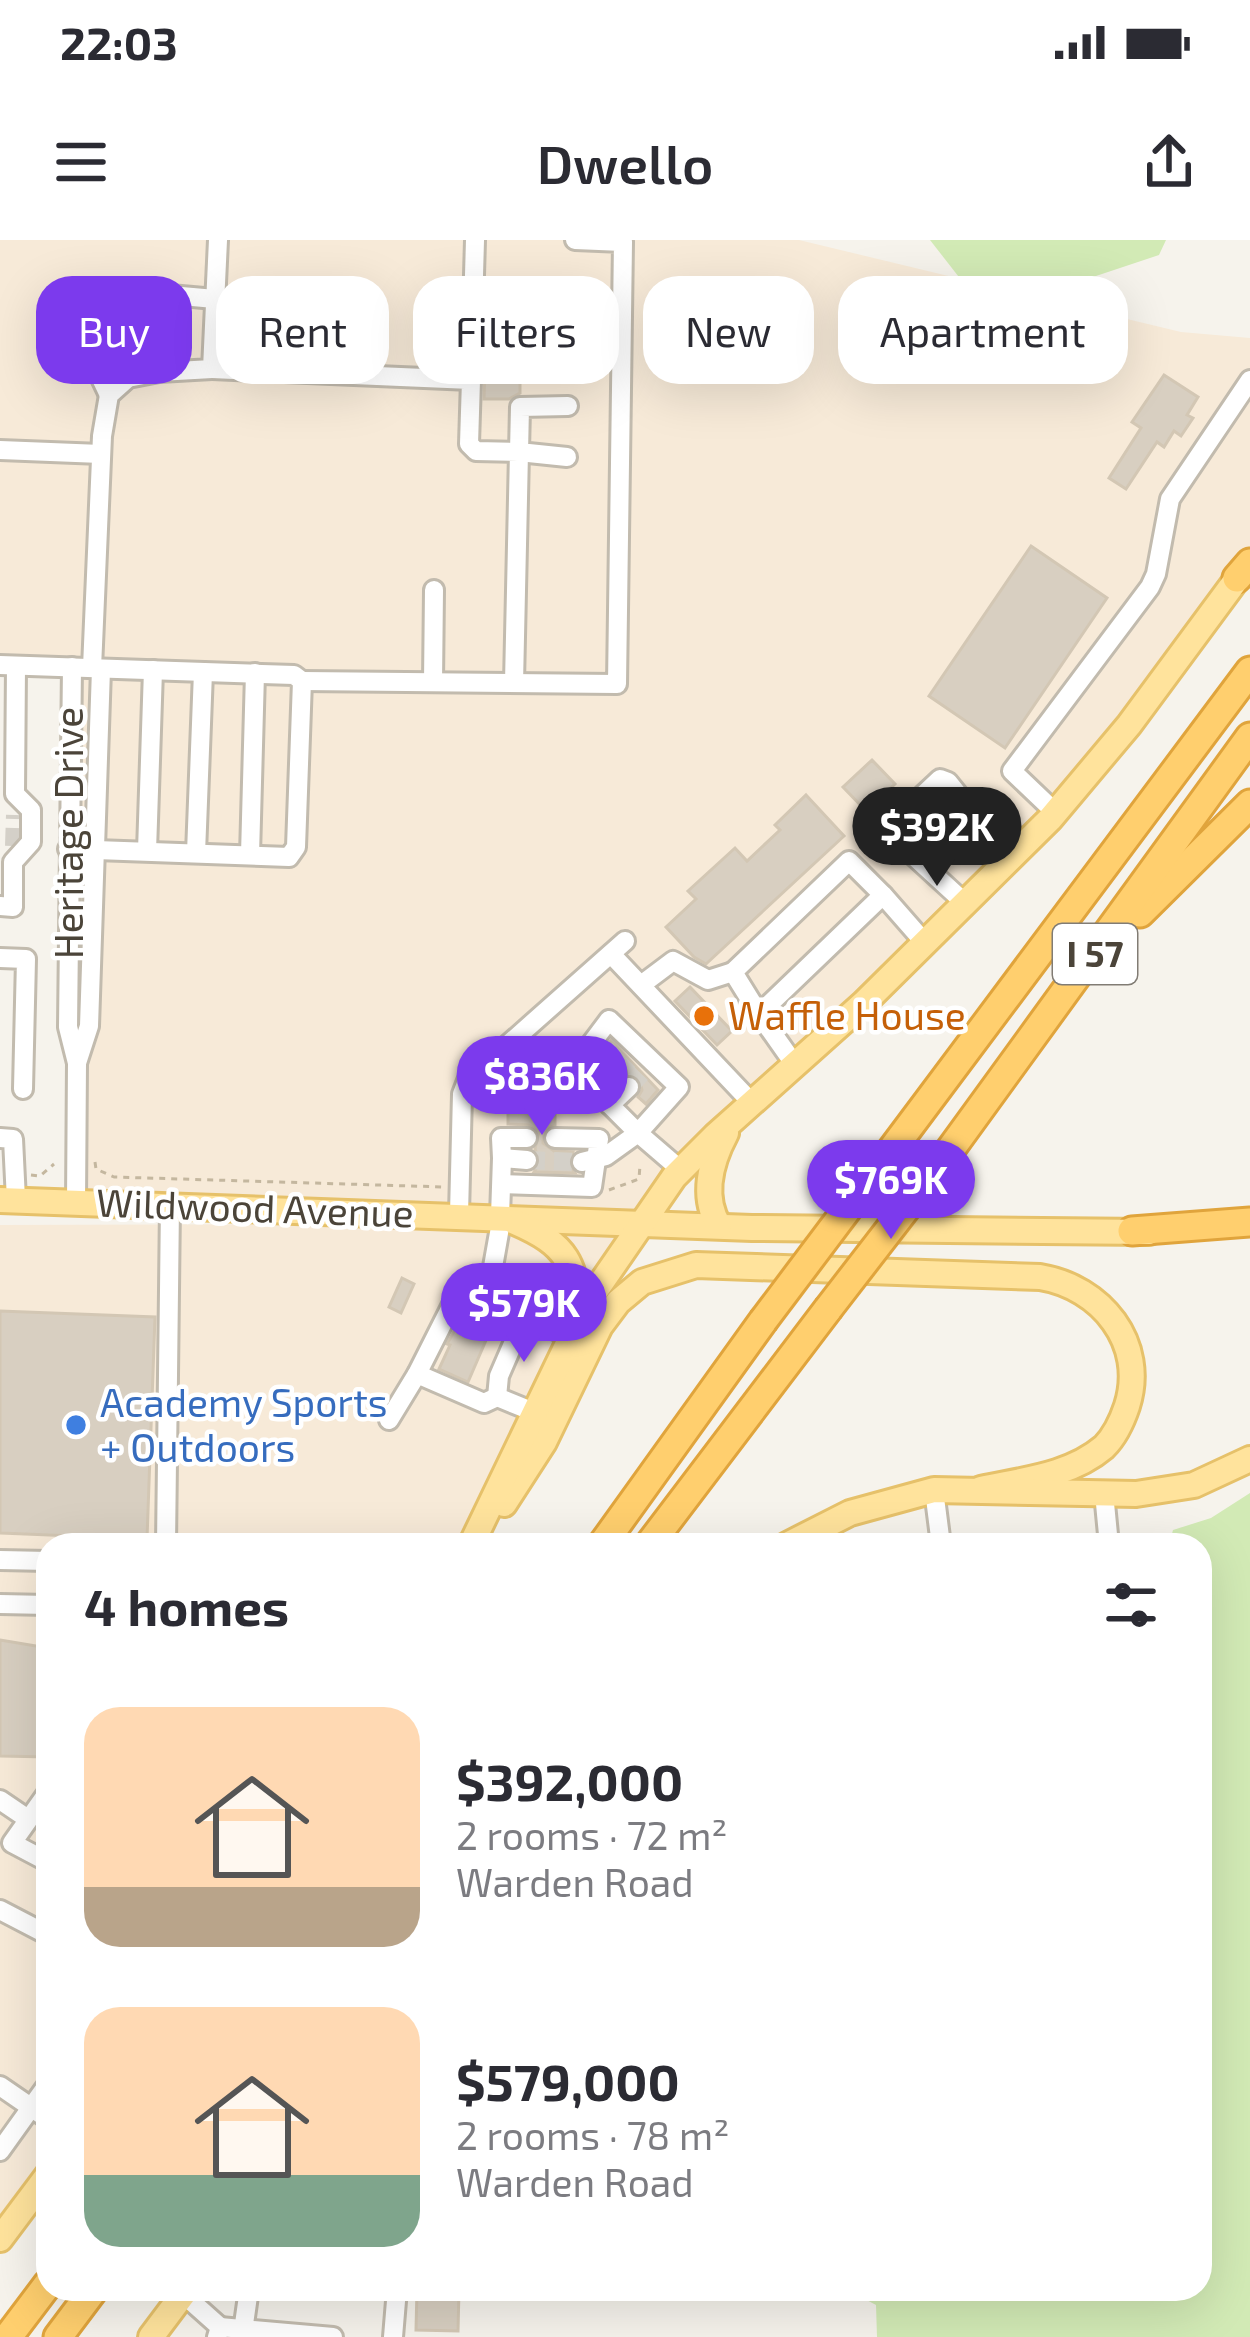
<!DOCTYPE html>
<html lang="en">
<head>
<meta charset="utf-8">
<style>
  :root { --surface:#fff; --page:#f7f7f7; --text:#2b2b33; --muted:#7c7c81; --accent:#7c3aed }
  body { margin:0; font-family:"Exo 2",sans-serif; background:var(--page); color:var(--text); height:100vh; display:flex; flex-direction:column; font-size:45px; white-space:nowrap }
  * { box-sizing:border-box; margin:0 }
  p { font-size:39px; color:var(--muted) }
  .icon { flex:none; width:66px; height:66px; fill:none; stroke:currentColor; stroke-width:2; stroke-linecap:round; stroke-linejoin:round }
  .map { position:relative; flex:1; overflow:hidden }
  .sheet { position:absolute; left:36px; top:1293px; width:1176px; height:768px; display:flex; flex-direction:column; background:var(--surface); border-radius:36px; box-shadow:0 12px 48px #0002 }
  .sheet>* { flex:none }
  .top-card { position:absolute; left:36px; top:36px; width:1179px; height:108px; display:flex; gap:24px }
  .price { position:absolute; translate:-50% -102px; padding:0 27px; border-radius:42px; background:var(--accent); color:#fff; font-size:39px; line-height:78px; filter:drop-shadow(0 3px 6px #0008) }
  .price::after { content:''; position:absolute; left:50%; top:72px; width:36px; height:27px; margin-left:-18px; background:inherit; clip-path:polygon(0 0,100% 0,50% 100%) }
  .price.on { background:#222; color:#fff }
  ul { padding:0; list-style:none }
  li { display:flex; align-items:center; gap:36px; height:300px; padding:0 48px }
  li span { display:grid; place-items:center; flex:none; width:336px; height:240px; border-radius:36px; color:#555 }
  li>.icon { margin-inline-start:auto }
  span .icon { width:144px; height:144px; fill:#fffc; stroke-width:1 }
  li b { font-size:51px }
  h2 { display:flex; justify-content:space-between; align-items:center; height:144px; padding:0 48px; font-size:51px }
  .pill { padding:0 42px; border-radius:36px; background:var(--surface); box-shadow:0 12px 48px #0002; font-size:42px; line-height:108px }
  .pill.on { background:var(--accent); color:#fff }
  .status { display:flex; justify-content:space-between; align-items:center; height:84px; padding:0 60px; background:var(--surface); direction:ltr }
  .status svg { height:33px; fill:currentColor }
  header { display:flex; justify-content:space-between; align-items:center; height:156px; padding:0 48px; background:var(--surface); font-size:54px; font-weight:600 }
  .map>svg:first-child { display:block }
  .commercial { fill:#f7ead8 }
  .green { fill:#d2eab5 }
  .building { fill:#d8cfc1; stroke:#d3c7b4; stroke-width:3 }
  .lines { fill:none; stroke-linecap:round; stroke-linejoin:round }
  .minor-tunnel { stroke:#d4d0c8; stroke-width:18; stroke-dasharray:18 9; stroke-linecap:butt }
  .minor-casing { stroke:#c2bbae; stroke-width:24 }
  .major-casing { stroke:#e6c16a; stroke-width:30 }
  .highway-casing { stroke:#e0a43c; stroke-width:33 }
  .path { stroke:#c4b79f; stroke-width:3; stroke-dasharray:6 6; stroke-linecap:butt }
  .minor { stroke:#fff; stroke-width:18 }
  .major { stroke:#ffe39c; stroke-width:24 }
  .highway { stroke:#ffcf6e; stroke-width:27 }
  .highway-bridge-casing { stroke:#e0a43c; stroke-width:33; stroke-linecap:butt }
  .highway-bridge { stroke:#ffcf6e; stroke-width:27 }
  .food-dot { fill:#e8710a; stroke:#fff; stroke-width:4.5 }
  .shop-dot { fill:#3f7fe0; stroke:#fff; stroke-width:4.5 }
  .labels { text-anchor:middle; stroke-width:9; stroke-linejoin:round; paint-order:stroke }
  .shield { fill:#fff; stroke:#817c74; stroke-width:3 }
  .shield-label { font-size:36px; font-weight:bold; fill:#4b4439 }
  .street-label { font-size:39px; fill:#4b4439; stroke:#fff }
  .food-label { font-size:39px; fill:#c56008; stroke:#fff; text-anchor:start }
  .shop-label { font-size:39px; fill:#366cbe; stroke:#fff; text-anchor:start }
</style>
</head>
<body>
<div class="status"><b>22:03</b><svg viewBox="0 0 49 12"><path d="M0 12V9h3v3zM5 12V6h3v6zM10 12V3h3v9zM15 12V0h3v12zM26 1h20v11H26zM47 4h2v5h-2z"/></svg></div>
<header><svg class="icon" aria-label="menu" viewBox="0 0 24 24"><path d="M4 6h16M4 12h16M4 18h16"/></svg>Dwello<svg class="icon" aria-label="share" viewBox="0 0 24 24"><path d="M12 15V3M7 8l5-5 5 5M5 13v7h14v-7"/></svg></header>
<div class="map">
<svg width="1250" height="2097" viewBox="0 0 1250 2097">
  <rect width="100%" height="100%" fill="#f6f3ec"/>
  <path class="commercial" d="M0,0H799L1181,92L1250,98V322L1129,485L641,983L475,1305H48V1917L0,1981V985L606,983L76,962L72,428L0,425Z"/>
  <g class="green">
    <path d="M930,0H1166L1159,15L1081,41H962Z"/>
    <path d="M1250,1253V2097H877L876,2065L846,2049H1200V1500L1208,1495L1200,1479V1305H1169L1173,1290L1211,1278Z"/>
  </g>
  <g class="building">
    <path d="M486,97H520V153L509,159H484Z"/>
    <path d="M1164,135L1198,157L1187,175L1193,178L1181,196L1174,191L1164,207L1157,202L1126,249L1109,238L1141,188L1132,182Z"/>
    <path d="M1031,306L1107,358L1005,508L929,456Z"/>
    <path d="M872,520L895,544L866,571L843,547Z"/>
    <path d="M806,555L844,596L706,724L694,717L666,687L696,659L688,651L735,608L747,621L780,590L775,585Z"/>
    <path d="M690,747L732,791L717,805L675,761Z"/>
    <path d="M611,800L658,850L646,864L638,857L642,850L639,839L629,834L614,811L605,808Z"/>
    <path d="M508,867L555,868V885L544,890L543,903L554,911L573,912L569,924L575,933L534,932L540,922L535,909L539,892L528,885L508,884Z"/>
    <path d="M402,1038L414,1044L401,1073L389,1067Z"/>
    <path d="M472,1059L499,1070L468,1142L439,1129L450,1105L447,1104Z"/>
    <path d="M0,1071L155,1077L147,1299L0,1293Z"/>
    <path d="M0,1400L48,1408V1517L0,1516Z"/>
    <path d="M417,2049H459L458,2091L416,2090Z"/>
  </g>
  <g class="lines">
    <g class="minor-tunnel">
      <path d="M14,606L15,575"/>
      <path d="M605,821L619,809"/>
      <path d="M616,833L630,820"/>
      <path d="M629,847L642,833"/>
      <path d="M527,920L582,922"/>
    </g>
    <g class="minor-casing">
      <g id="minor">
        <path d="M212,129L471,140L469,204L476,211L519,212L514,443"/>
        <path d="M471,140L475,0"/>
        <path d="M109,155L98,132L104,71L125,51L215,59"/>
        <path d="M0,210L101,214"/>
        <path d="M567,217L519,212L520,167L568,166"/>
        <path d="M0,425L294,435L302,441L296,607L289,617L68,609"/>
        <path d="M72,427L68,787L77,823L76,962"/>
        <path d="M92,428L102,196L109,155L128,138L159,132L212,129L218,0"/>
        <path d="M302,441L617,444L623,2L575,0"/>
        <path d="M433,442L434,350"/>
        <path d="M1056,573L1012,531L1150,347L1156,334L1170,259L1250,140"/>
        <path d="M147,611L153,430"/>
        <path d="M196,613L203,432"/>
        <path d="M250,615L255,433"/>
        <path d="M920,621L972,571"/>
        <path d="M965,663L893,597V583L940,539L948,542L993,598L1014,615"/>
        <path d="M0,666L13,667V622L31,602V570L15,554L16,426"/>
        <path d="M611,714L752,863"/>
        <path d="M0,718L26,719L23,849"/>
        <path d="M641,745L673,721L708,740L733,732"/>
        <path d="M759,774L733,732L849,621L883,655"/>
        <path d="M77,823L89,786L101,429"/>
        <path d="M795,825L759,774L883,655L925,703"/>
        <path d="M586,840L605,821"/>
        <path d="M596,851L616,833"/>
        <path d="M610,865L629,847"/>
        <path d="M0,898L13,899L16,960"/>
        <path d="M502,918L501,898H527"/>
        <path d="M582,922L606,916L638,893L573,828L609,780L679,847L638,893L681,930"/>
        <path d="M502,944L592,947L599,899L555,898"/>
        <path d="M459,974L462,854L467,841L625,701"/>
        <path d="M500,976L502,918L527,920"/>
        <path d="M491,1038L525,1076L570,1097"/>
        <path d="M525,1076L499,1136L497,1157L534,1172"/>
        <path d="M417,1134L484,1163L497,1157"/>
        <path d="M389,1180L417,1134L462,1045L491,1038L502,976"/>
        <path d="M934,1250L941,1305"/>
        <path d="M1104,1253L1109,1305"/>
        <path d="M166,1305L170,965"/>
        <path d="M0,1320L48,1321"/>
        <path d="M0,1364L48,1365"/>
        <path d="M48,1552L12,1603L48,1622"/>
        <path d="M0,1560L28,1579"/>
        <path d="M0,1670L48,1695"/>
        <path d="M0,1846L48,1879"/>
        <path d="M0,1911L48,1844"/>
        <path d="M183,2054L220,2087L217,2097"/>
        <path d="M220,2087L333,2097"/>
        <path d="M243,2091L249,2049"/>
        <path d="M393,2097L397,2049"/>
      </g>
    </g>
    <g class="major-casing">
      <g id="major">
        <path d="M0,960L752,988L1149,992"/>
        <path d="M515,982C568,1005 576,1023 579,1079"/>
        <path d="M719,986C701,956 710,923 726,893"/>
        <path d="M504,1264L544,1202L600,1086L618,1062L642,1042L696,1025L1040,1037C1101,1047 1147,1103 1127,1166C1122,1181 1115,1196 1104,1207C1070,1236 1022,1240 981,1249"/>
        <path d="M471,1305L588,1062L674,937L715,896L864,763L1050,579L1129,485L1248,324"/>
        <path d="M787,1305L850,1273L934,1250L1136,1254L1194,1245L1250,1219"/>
        <path d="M0,1999L48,1935"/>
        <path d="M151,2097L187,2049"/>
      </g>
    </g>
    <g class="highway-casing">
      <g id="highway">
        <path d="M1237,338L1250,323"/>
        <path d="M1140,673L1250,564"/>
        <path d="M879,927L1250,431"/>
        <path d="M937,928L1250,497"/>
        <path d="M1132,991L1250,982"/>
        <path d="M602,1305L763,1081"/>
        <path d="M649,1305L828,1069"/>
        <path d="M8,2097L48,2044"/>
        <path d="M58,2097L94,2049"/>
      </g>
    </g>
    <g class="path">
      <path d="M95,922L96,929L114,937L444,947"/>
      <path d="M31,935L40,936L54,924"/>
      <path d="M609,950L639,939L640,925"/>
    </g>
    <use href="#minor" class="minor"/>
    <use href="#major" class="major"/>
    <use href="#highway" class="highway"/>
    <g class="highway-bridge-casing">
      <g id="highway-bridge">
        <path d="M828,1069L937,928"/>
        <path d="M763,1081L879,927"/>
      </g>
    </g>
    <use href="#highway-bridge" class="highway-bridge"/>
  </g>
  <circle class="food-dot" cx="704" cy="776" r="12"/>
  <circle class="shop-dot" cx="76" cy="1185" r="12"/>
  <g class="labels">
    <rect class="shield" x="1053" y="684" width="84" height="60" rx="9"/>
    <g class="shield-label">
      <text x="1095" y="727">I 57</text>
    </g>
    <g class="street-label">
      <text transform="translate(69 593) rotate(-90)" y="14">Heritage Drive</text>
      <text transform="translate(255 968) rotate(2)" y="14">Wildwood Avenue</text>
    </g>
    <g class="food-label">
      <text x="728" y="790">Waffle House</text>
    </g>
    <g class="shop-label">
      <text x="100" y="1177">Academy Sports<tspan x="100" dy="45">+ Outdoors</tspan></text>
    </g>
  </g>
</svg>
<b class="price on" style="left:937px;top:649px">$392K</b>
<b class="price" style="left:542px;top:898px">$836K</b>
<b class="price" style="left:891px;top:1002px">$769K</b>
<b class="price" style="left:524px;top:1125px">$579K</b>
<div class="top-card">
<a class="pill on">Buy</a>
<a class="pill">Rent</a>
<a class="pill">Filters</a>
<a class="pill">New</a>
<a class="pill">Apartment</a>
</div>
<section class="sheet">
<h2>4 homes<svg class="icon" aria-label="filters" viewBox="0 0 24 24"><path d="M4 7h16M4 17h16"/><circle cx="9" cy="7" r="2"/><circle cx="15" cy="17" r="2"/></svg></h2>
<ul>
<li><span style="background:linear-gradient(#ffd9b3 75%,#b9a48a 0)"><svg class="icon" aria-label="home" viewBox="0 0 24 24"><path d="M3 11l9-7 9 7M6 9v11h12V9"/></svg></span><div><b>$392,000</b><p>2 rooms · 72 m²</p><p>Warden Road</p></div></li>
<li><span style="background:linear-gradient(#ffd9b3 70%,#7fa58c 0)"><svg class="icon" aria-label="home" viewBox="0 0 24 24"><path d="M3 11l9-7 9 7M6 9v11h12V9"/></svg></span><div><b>$579,000</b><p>2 rooms · 78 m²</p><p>Warden Road</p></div></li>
</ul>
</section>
</div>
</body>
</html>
